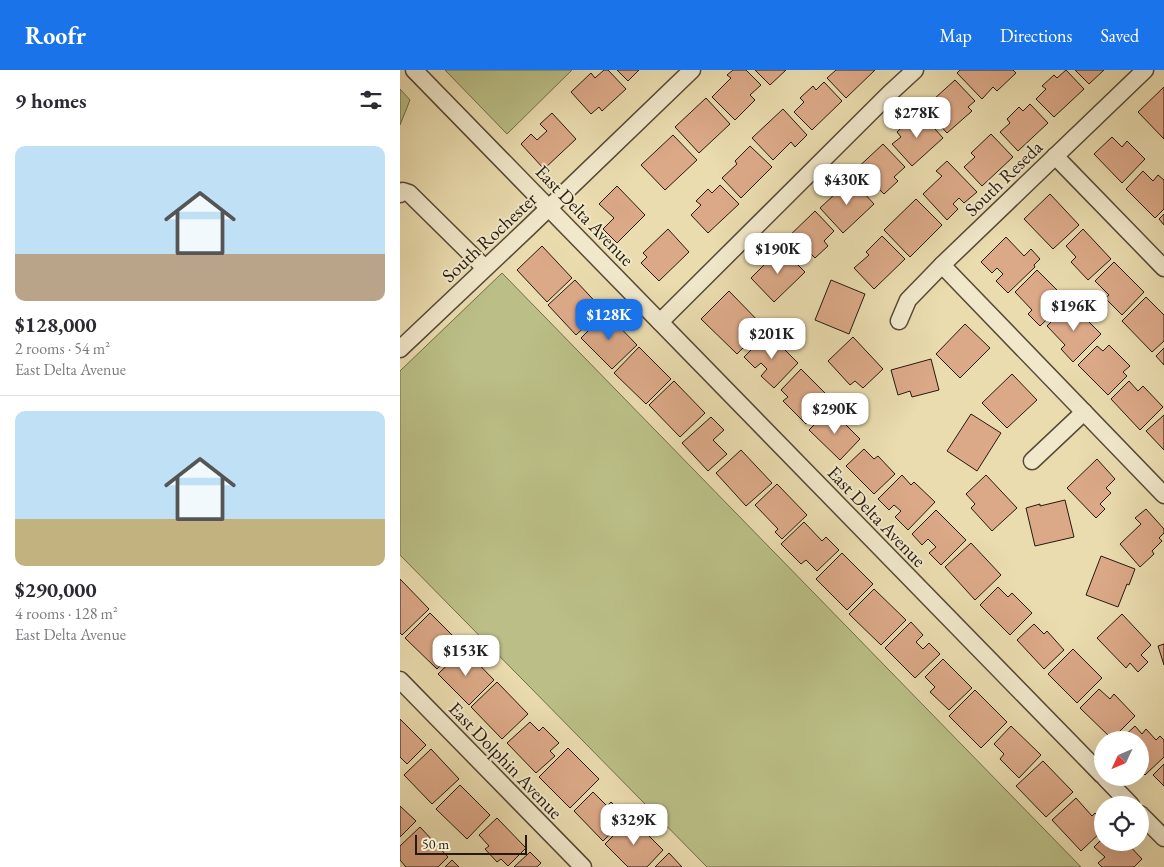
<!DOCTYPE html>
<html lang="en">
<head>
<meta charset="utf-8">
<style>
  :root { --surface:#fff; --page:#f2f2f3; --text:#2b2b33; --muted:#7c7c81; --line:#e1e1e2; --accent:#1a73e8 }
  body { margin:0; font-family:"EB Garamond",serif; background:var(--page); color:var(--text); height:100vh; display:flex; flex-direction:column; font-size:19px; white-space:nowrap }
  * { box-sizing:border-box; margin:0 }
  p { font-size:16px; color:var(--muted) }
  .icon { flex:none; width:28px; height:28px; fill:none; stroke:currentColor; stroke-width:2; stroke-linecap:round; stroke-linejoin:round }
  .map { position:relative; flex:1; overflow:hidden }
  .drawer { display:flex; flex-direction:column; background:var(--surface); width:400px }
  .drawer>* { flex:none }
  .needle { width:32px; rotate:226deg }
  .fabs { position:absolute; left:694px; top:661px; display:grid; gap:10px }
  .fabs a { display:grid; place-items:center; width:55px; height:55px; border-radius:50%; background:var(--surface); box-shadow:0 5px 20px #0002; font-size:25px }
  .scale { position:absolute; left:15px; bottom:12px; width:112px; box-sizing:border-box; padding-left:5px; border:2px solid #26190e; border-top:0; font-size:14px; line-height:18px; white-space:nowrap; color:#26190e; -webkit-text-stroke:4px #f1e8cb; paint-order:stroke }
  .price { position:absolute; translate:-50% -42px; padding:0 11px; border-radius:10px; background:#fff; color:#222; font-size:16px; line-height:32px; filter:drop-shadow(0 1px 2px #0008) }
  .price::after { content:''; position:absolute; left:50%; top:30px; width:15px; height:11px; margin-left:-8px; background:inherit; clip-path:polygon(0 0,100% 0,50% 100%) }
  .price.on { background:var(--accent); color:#fff }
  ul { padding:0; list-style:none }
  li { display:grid; align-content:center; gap:10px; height:265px; padding:0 15px }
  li+li { border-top:1px solid var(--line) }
  li span { display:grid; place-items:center; height:155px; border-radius:10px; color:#555 }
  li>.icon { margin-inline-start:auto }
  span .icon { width:90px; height:90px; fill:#fffc; stroke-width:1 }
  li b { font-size:21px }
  h2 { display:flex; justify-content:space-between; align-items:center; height:60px; padding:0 15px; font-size:21px }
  header { display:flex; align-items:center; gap:30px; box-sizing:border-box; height:70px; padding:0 25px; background:var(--accent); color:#fff }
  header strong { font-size:24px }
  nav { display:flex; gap:28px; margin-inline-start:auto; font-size:18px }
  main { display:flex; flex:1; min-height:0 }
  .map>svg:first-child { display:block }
  .green { fill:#bbbf87; stroke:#706c4a }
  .building { fill:#dca988; stroke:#26190e }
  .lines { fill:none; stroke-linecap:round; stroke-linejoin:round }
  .minor-casing { stroke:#574a36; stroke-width:19 }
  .minor { stroke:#f1e8cb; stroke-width:16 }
  .labels { text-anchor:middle; stroke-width:4; stroke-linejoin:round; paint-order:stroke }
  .street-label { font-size:19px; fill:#26190e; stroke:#f1e8cb }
</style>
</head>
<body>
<header>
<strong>Roofr</strong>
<nav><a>Map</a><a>Directions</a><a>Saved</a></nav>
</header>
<main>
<section class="drawer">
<h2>9 homes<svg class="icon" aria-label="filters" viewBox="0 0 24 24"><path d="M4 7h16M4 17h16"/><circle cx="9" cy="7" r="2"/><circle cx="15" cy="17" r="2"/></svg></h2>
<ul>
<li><span style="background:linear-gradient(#bfe0f5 70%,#b9a48a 0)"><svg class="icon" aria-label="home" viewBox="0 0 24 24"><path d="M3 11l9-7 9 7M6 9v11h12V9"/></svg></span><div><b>$128,000</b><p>2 rooms · 54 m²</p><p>East Delta Avenue</p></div></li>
<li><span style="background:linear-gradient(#bfe0f5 70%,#c2b280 0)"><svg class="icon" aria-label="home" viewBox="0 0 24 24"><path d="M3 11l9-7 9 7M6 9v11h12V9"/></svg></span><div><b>$290,000</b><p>4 rooms · 128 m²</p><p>East Delta Avenue</p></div></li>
</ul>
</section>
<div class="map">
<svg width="764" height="797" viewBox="0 0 764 797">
  <rect width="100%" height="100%" fill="#eadcaf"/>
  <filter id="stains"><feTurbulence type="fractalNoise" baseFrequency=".004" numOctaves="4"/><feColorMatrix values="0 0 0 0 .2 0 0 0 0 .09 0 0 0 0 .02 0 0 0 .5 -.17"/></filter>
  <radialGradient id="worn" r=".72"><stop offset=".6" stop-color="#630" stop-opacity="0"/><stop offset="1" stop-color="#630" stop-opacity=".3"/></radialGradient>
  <g class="green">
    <path d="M45,0H172L107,64Z"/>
    <path d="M0,19L10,30L0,55Z"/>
    <path d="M102,203L681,797H307L0,485V301Z"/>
  </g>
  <g class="building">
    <path d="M204,0H208L226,19L202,41L199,37L191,44L171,22L191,3L195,8Z"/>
    <path d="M217,0H239L228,11Z"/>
    <path d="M333,0H346L361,15L350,25L355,30L335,50L312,27L331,8L327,5Z"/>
    <path d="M355,0H386L370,15Z"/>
    <path d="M436,0H475L446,28L427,8Z"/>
    <path d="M560,0H613L616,3L597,21L593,17L582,29L557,3Z"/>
    <path d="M666,0L684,19L654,47L636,29L646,19L642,16L654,5L657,8Z"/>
    <path d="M675,0H704L689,14Z"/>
    <path d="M555,10L575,31L568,37L572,41L547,63L524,38Z"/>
    <path d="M424,12L442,31L412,60L394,42L404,32L400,28L413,16L416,20Z"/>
    <path d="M764,17V69L738,42Z"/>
    <path d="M306,28L330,54L299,83L275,57Z"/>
    <path d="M630,34L648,53L618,81L600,62L610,53L607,49L619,37L623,41Z"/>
    <path d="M383,39L407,65L395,77L391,72L373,90L352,68Z"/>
    <path d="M519,41L543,68L512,96L492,74L501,67L497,62Z"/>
    <path d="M152,43L176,69L144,99L121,74L131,64L137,70L147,61L140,54Z"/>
    <path d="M591,64L613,87L582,116L564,97L575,87L571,83Z"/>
    <path d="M273,65L297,90L265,120L241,95Z"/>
    <path d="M712,67L722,77L727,71L745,89L722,113L694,84Z"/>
    <path d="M483,74L505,97L494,107L498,111L484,124L476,116L471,121L453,102Z"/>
    <path d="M350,76L372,97L341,128L322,108L337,94L335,91Z"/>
    <path d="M547,91L577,122L564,133L559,128L553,134L558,139L547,150L523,124L542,106L536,101Z"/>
    <path d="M743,101L753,111L758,105L764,110V139L755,148L726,119Z"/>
    <path d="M451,109L474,134L443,163L420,138Z"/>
    <path d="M320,115L339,134L308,163L291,145L301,135L296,131L308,119L312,123Z"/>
    <path d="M217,116L245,145L217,173L203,159L214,148L199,134Z"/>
    <path d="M650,124L679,155L653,179L624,149Z"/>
    <path d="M516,129L542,155L510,187L484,160Z"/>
    <path d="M415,141L434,161L424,171L428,176L415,188L410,183L402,191L384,171Z"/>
    <path d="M764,144V155L759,149Z"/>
    <path d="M268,159L289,182L259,211L241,193L247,187L243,183Z"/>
    <path d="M683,159L711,189L688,210L671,192L676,187L666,176Z"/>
    <path d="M482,166L505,189L474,219L454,198L469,185L466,182Z"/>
    <path d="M606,167L624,186L631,179L640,189L634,195L635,197L608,223L596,211L603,204L597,198L592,203L581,192Z"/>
    <path d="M142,176L172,208L147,232L117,200Z"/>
    <path d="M381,178L405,202L374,232L351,208Z"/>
    <path d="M714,192L744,222L722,245L705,228L709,225L695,211Z"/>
    <path d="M637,200L667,230L640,256L628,244L632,240L615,222Z"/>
    <path d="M175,210L203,240L176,265L148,235Z"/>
    <path d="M431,210L465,224L449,264L415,250Z"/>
    <path d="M329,221L364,257L337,284L301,249Z"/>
    <path d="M746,227L764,245V271L752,282L722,251Z"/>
    <path d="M670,233L701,264L673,292L661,279L665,275L647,256Z"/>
    <path d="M206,243L237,275L212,299L181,268Z"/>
    <path d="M565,254L590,278L560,308L536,284Z"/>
    <path d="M368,263L398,293L374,318L361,306L367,299L361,293L355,298L344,287Z"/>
    <path d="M453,267L483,299L463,318L455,311L450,315L428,291Z"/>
    <path d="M709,275L730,296L723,302L727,306L708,325L678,295L697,276L703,281Z"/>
    <path d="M239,277L271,309L246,334L214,303Z"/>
    <path d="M764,278V295L756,286Z"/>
    <path d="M531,289L539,320L512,327L510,321L498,325L491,300Z"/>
    <path d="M401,299L425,323L421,327L427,333L406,354L383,331L388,327L381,320Z"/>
    <path d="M612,304L637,330L607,358L582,333Z"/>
    <path d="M274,311L305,343L280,367L249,335Z"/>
    <path d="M729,311L738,321L743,316L763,337L740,360L711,329Z"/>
    <path d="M429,340L438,350L440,349L460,369L440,390L409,360Z"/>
    <path d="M571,344L601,363L577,401L547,381Z"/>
    <path d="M764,345V380L746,361Z"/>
    <path d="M311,347L324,360L313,370L327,384L308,401L282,373Z"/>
    <path d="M464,379L474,389L478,386L495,404L474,424L446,396Z"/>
    <path d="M341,380L372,413L346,436L316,403Z"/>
    <path d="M697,389L715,409L706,418L711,423L700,434L705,439L696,448L667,418Z"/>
    <path d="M502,405L511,415L514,412L535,432L508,460L495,447L501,441L494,435L489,440L478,429Z"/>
    <path d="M586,405L617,438L592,461L571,438L575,434L566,424Z"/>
    <path d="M377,414L407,445L382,469L375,462L378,459L355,435Z"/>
    <path d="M665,430L674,467L635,476L626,438L640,434V436Z"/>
    <path d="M746,439L764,459V463L759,468L762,471L752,481L754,484L740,497L720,474L741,454L735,448Z"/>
    <path d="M536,440L566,470L541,495L529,483L536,477L528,469L522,475L512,464Z"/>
    <path d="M404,452L422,471L426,467L439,480L417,501L406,490L401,494L381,474Z"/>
    <path d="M571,473L601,505L575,530L545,497Z"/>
    <path d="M442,483L473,514L447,540L416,509Z"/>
    <path d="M701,486L735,499L729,515L727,514L718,537L686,525Z"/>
    <path d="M0,509L29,539L2,565L0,563Z"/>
    <path d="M598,517L608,527L612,523L632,543L610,565L580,535Z"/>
    <path d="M474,519L506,550L481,575L449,544Z"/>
    <path d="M30,543L61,574L37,599L5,568Z"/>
    <path d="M722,544L751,575L741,585L748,592L738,602L730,593L726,598L697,568Z"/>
    <path d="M511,552L523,565L516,572L523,579L529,573L540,584L515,608L485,578Z"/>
    <path d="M634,554L644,564L647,561L664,580L644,599L617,570Z"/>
    <path d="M764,574V595L758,576Z"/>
    <path d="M64,579L94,610L69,635L38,604Z"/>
    <path d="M673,579L702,608L677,633L648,604Z"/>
    <path d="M543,589L572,618L549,640L530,622L535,617L525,607Z"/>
    <path d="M97,612L128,644L102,669L71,637Z"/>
    <path d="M699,619L710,629L714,624L735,646L712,669L680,638Z"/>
    <path d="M575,620L607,652L581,678L549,646Z"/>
    <path d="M0,649L26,675L7,694L0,687Z"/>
    <path d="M130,652L139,661L143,657L159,673L150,681L155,686L136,703L107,673Z"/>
    <path d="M611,656L641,685L619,708L600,689L604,684L594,674Z"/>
    <path d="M735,656L742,664L746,659L756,670L760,666L764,670V687L745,705L740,700V670H720Z"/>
    <path d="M168,678L199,709L170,738L139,707Z"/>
    <path d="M31,679L59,709L32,734L4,705Z"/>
    <path d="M643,691L673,722L646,747L616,716Z"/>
    <path d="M764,694V716L753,705Z"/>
    <path d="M60,715L90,745L67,769L36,739Z"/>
    <path d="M193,722L207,736L211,732L227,748L203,771L174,741Z"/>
    <path d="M676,728L692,746L695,743L702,750V761L681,781L652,750Z"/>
    <path d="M0,736L16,751L0,767Z"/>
    <path d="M97,748L126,778L108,796L101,789L97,792L85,779L89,776L79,765Z"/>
    <path d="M231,748L263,780L247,797H228L205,774Z"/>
    <path d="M20,757L48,787L38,797H6L0,790V776Z"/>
    <path d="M702,769V772H726L742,789L734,797H702L698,793L705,787L694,777Z"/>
    <path d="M130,782L141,793L137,797H114Z"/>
    <path d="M269,783L282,797H255Z"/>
    <path d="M52,790L59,797H45Z"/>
  </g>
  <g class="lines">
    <g class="minor-casing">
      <g id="minor">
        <path d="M14,0L702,705"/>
        <path d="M655,86L764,198"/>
        <path d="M0,124L3,121L9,123L85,198"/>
        <path d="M542,195L764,425"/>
        <path d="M499,251L508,230L542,195L745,0"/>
        <path d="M260,252L490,23L515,0"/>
        <path d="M0,279L129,157L292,0"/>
        <path d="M632,391L684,342"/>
        <path d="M0,610L183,797"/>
        <path d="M705,708L731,735"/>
        <path d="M740,744L764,768"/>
      </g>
    </g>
    <use href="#minor" class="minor"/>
  </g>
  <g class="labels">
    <g class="street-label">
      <text transform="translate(603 108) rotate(-44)" y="7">South Reseda</text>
      <text transform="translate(185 145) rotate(46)" y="7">East Delta Avenue</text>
      <text transform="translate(89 167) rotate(-43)" y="7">South Rochester</text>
      <text transform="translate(477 446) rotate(46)" y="7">East Delta Avenue</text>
      <text transform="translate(106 690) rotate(46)" y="7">East Dolphin Avenue</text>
    </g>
  </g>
  <rect width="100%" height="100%" filter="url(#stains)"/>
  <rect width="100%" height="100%" fill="url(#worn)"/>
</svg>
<div class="fabs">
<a><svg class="needle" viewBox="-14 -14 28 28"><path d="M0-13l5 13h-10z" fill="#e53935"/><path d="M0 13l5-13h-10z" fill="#7c7c81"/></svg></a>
<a><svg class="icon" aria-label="locate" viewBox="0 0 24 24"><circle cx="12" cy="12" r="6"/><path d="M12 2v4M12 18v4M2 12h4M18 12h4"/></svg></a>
</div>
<div class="scale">50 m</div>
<b class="price" style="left:517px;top:69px">$278K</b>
<b class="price" style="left:447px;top:136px">$430K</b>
<b class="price" style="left:378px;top:205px">$190K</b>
<b class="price" style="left:674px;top:262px">$196K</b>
<b class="price on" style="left:209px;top:271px">$128K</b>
<b class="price" style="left:372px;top:290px">$201K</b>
<b class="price" style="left:435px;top:365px">$290K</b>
<b class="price" style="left:66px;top:607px">$153K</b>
<b class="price" style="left:234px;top:776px">$329K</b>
</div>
</main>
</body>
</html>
